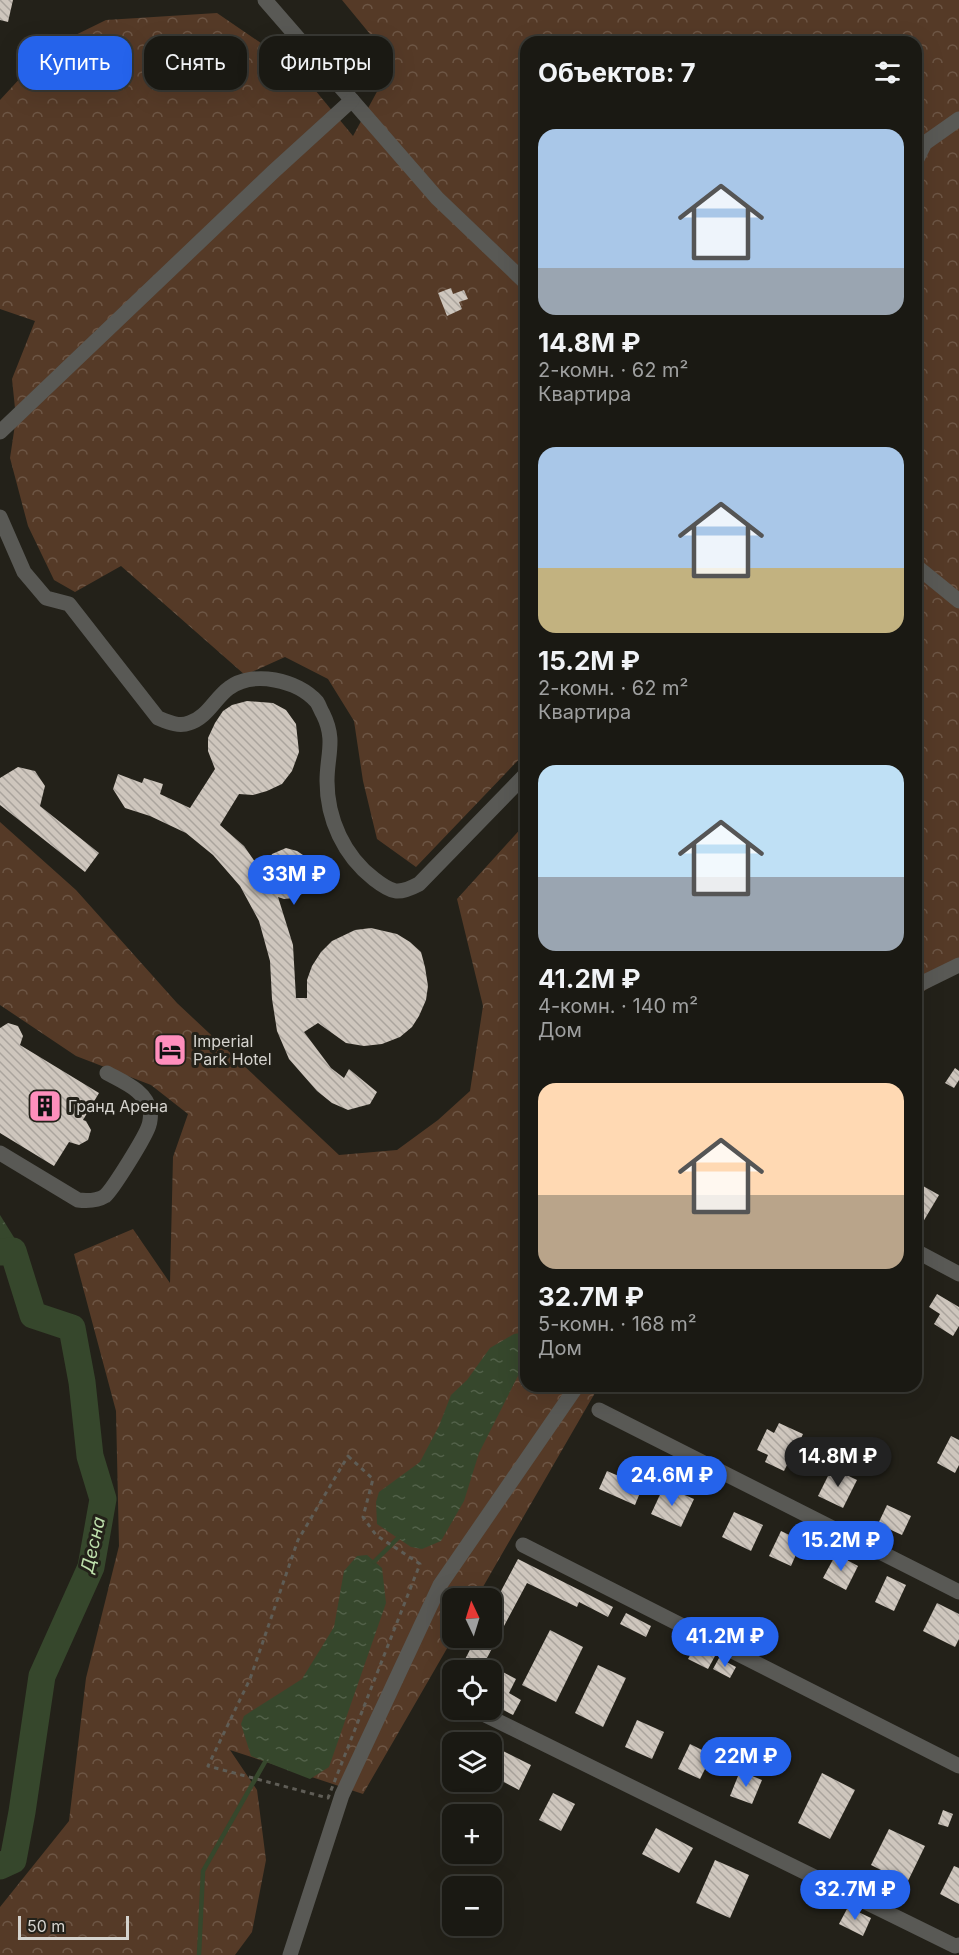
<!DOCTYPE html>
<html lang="ru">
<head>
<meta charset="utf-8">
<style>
  :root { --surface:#1a1913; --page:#23221c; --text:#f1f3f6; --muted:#9fa0a0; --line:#383833; --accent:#2563eb }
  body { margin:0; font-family:Inter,sans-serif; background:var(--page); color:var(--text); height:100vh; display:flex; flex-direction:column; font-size:22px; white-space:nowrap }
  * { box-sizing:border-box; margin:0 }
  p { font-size:20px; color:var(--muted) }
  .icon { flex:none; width:33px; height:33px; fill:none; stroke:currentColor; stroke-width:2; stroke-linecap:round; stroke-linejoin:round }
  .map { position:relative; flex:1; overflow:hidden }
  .side { position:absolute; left:520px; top:36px; width:402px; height:1356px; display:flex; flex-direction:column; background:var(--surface); border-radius:18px; box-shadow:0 6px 24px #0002,0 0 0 2px var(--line) }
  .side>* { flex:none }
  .hud { position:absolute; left:18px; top:36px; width:412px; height:54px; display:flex; gap:12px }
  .needle { width:39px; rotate:356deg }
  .controls { position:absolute; left:442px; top:1588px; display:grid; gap:12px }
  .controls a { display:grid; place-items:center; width:60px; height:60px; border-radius:12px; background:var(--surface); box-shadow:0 6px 24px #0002,0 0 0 2px var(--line); font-size:30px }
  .scale { position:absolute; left:18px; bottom:15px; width:111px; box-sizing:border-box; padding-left:6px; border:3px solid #d5d3ce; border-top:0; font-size:16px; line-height:21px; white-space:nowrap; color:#d5d3ce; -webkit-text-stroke:4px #232119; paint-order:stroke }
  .price { position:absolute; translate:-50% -51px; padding:0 14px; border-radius:21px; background:var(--accent); color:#fff; font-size:20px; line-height:39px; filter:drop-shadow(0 2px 3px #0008) }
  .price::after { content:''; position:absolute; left:50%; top:36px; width:18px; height:14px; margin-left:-9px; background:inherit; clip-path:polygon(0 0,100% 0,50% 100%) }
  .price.current { background:#222; color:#fff }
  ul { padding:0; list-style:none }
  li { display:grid; align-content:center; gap:12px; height:318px; padding:0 18px }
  li span { display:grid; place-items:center; height:186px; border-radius:18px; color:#555 }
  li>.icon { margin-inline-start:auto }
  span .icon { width:108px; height:108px; fill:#fffc; stroke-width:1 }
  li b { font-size:26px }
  h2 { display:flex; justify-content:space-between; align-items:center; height:72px; padding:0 18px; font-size:26px }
  .chip { padding:0 21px; border-radius:18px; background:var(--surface); box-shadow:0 6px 24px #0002,0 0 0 2px var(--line); font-size:21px; line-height:54px }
  .chip.current { background:var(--accent); color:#fff }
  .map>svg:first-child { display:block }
  .forest { fill:url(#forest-crowns) }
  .water { fill:url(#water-ripples) }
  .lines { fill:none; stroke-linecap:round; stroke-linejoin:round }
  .stream { stroke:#36472c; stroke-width:4.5 }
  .river { stroke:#36472c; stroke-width:27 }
  .building { fill:url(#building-back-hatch) }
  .path { stroke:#5f5d56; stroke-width:3; stroke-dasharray:4.5 4.5; stroke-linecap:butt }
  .minor { stroke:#595955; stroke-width:15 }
  .labels { text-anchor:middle; stroke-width:6; stroke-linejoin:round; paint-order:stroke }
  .poi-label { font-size:16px; fill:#d5d3ce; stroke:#232119; text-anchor:start }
  .water-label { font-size:18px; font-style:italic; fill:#bee0ac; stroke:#232119 }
</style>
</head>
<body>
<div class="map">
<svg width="959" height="1955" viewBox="0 0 959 1955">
  <defs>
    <pattern id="forest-crowns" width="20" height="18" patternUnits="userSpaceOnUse" patternTransform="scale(1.5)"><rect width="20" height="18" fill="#553a27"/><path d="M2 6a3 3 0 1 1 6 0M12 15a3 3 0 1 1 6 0" fill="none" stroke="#6d5645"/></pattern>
    <pattern id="water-ripples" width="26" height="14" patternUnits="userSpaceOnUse" patternTransform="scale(1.5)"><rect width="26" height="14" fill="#36472c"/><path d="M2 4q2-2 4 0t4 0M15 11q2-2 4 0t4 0" fill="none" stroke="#526149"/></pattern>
    <pattern id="building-back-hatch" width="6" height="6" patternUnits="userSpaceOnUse" patternTransform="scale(1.5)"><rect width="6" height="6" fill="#cec6bd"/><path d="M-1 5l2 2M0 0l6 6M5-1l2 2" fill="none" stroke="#aaa49d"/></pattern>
  </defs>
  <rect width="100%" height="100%" fill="#232119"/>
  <g class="forest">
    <path d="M342,0H959V970L917,995L916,42H526V752L416,867L377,839L363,781L354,721L328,679L285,657L245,675L121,566L75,592L54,580L28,526L10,458L16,418L12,379L35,321L0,309V100L47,49L106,20L217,13L296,67L353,136L393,62Z"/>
    <path d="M0,822L76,890L177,1003L339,1155L397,1150L438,1120L470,1091L483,1006L457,899L524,825L526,829V1386H599L476,1599H453V1638L363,1794L230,1750L257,1790L266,1860L252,1932L235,1955H0V1907L69,1821L86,1678L119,1546L116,1411L74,1254L133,1229L170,1283L173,1157L188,1114L151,1085L76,1056L0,1005Z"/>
  </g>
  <g class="water">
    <path d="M0,1215L15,1239L13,1251L0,1255Z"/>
    <path d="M526,1332V1360L479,1453L464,1501L441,1541L422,1549L411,1547L377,1524L376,1502L379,1492L420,1462L439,1426L451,1395L467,1380L490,1348L514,1334Z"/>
    <path d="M367,1555L382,1568L386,1603L329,1767L310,1779L251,1756L241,1724L244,1716L302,1679L334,1627L344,1571L357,1556Z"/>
  </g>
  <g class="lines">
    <g class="stream">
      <path d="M374,1562L398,1538"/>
      <path d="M199,1955L203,1871L265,1762"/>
    </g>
    <path class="river" d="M0,1252L13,1251L33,1315L72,1328L82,1382L90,1456L103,1499L91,1567L42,1676L22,1812L13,1860L0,1866"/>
  </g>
  <g class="building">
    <path d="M0,0H13L8,22L0,20Z"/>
    <path d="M451,288L453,294L464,290L468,299L459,302L462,309L447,316L438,293Z"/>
    <path d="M247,701L273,703L286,710L296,724L299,752L292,771L282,784L267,791L253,795L239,794L220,825L244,846L267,879L270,874L269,861L272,854L286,848L297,851L306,857L312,868L313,875L310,885L302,894L294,898L284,899L278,897L293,945L296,998H307V980L312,966L321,952L332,941L355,930L371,928L397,934L410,942L421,952L425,967L428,986L426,1000L419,1016L412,1027L400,1037L382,1044L364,1046L346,1043L318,1023L304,1032L331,1068L344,1078L349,1069L377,1092L370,1104L348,1110L332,1103L317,1091L289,1059L277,1031L272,999L270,961L259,921L240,886L213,855L186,833L150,816L125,808L113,789L118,774L142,783L144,778L163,784L160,794L190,808L215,769L208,751V738L215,723L223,711L232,705Z"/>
    <path d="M18,767L35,771L45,786L40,806L99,853L85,872L0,805V778Z"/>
    <path d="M8,1023L18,1026L23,1036L20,1045L99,1093L83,1120L86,1121L91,1130L88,1140L79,1145L69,1142L54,1166L0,1133V1028Z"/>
    <path d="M955,1068L959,1071V1080L954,1088L945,1083Z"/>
    <path d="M916,1182L939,1195L923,1222L916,1218Z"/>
    <path d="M937,1294L959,1307V1326L953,1336L934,1324L940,1314L929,1307Z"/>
    <path d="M779,1423L803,1434L796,1449L803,1453L796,1467L788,1463L784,1471L765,1462L768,1455L757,1450L767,1429L774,1433Z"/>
    <path d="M951,1436L959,1440V1465L955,1473L937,1463Z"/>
    <path d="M832,1468L857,1480L843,1508L818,1496Z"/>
    <path d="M625,1469L646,1478L635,1505L599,1489L607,1471L621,1477Z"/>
    <path d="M664,1486L694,1499L681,1527L651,1514Z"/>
    <path d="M887,1505L911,1516L902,1535L878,1524Z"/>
    <path d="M734,1512L763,1525L751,1551L722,1537Z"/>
    <path d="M781,1531L802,1541L791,1566L769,1556Z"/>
    <path d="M836,1554L858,1566L846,1590L823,1578Z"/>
    <path d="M518,1559L613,1607L608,1617L579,1602L577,1607L527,1583L480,1671H459L476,1638H492V1608Z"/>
    <path d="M887,1576L906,1585L894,1611L875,1602Z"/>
    <path d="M937,1603L959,1614V1639L955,1647L923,1631Z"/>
    <path d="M626,1613L651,1626L646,1637L620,1624Z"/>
    <path d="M550,1630L583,1647L556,1702L522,1685Z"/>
    <path d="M695,1646L715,1656L708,1669L688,1659Z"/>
    <path d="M719,1658L736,1667L730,1678L713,1669Z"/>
    <path d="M598,1665L626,1678L603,1727L575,1713Z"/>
    <path d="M495,1668L516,1679L509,1693L521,1700L513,1715L492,1704V1674Z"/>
    <path d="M637,1720L664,1732L652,1759L625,1747Z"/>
    <path d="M690,1744L712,1755L700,1779L678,1769Z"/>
    <path d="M497,1748L531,1765L519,1790L492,1776V1758Z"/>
    <path d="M740,1771L762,1780L752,1804L730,1796Z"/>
    <path d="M822,1773L855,1790L830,1839L798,1823Z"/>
    <path d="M553,1793L575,1804L561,1831L539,1820Z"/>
    <path d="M943,1810L953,1814L948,1827L938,1824Z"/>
    <path d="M656,1828L693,1848L679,1873L642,1854Z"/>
    <path d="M889,1829L925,1846L907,1883L871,1865Z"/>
    <path d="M715,1860L749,1875L730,1918L696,1903Z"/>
    <path d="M954,1866L959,1868V1904L940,1894Z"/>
    <path d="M453,1881V1884L459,1887H453V1908L443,1903Z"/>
    <path d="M848,1907L871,1918L863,1936L839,1924Z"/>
  </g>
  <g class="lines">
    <path class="path" d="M348,1456L373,1479L363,1517L376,1535L420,1564L328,1798L208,1766L250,1679L298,1540Z"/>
    <g class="minor">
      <path d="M265,0L437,198L526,283"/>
      <path d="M916,161L925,143L959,119"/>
      <path d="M0,432L273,172L352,100"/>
      <path d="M0,517L24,572L46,598L69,604L158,718C168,722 179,727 189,723C207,718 215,698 229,688C253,670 298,680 317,702C319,705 321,711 323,714C336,740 327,755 327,781C327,819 344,856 374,879C392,893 398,895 419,884L526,774"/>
      <path d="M916,566L959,601"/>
      <path d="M916,986L959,965"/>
      <path d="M0,1153L78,1200C87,1201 97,1201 105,1196C113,1189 146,1136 149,1125C150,1122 151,1115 150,1112C147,1091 123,1082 107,1073"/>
      <path d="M916,1251L959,1274"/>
      <path d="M599,1410L959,1592"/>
      <path d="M523,1545L959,1766"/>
      <path d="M475,1710L955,1946L959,1945"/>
      <path d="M290,1955L342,1795L440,1585L577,1386"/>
    </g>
  </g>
  <defs>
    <g id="hotel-square" transform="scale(1.725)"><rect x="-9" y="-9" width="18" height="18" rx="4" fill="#fe8ebc" stroke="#232119"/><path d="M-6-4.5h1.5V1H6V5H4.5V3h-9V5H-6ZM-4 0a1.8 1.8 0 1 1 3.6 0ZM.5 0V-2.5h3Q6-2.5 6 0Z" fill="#111"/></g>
    <g id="building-square" transform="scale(1.725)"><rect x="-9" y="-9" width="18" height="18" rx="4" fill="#fe8ebc" stroke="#232119"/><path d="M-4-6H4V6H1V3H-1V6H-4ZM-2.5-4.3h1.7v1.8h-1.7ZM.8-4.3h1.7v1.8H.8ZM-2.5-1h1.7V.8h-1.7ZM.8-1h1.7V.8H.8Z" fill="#111"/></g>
  </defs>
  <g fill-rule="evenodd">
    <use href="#hotel-square" x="170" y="1050"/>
    <use href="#building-square" x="45" y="1106"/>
  </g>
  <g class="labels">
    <g class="poi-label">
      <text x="193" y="1047">Imperial<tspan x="193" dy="18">Park Hotel</tspan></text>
      <text x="68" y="1112">Гранд Арена</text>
    </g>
    <g class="water-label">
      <text transform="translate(93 1545) rotate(-77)" y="6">Десна</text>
    </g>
  </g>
</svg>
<div class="controls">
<a><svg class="needle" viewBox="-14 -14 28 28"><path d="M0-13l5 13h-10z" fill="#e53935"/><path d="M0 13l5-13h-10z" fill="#9fa0a0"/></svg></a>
<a><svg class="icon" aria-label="locate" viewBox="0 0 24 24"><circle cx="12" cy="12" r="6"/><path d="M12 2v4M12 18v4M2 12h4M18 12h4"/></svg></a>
<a><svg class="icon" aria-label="layers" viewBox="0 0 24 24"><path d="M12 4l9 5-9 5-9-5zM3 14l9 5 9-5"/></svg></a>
<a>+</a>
<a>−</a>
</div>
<div class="scale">50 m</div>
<b class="price" style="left:294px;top:906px">33M ₽</b>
<b class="price current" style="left:838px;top:1488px">14.8M ₽</b>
<b class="price" style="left:672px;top:1507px">24.6M ₽</b>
<b class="price" style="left:841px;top:1572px">15.2M ₽</b>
<b class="price" style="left:725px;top:1668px">41.2M ₽</b>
<b class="price" style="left:746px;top:1788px">22M ₽</b>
<b class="price" style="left:855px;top:1921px">32.7M ₽</b>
<div class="hud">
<a class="chip current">Купить</a>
<a class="chip">Снять</a>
<a class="chip">Фильтры</a>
</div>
<section class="side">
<h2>Объектов: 7<svg class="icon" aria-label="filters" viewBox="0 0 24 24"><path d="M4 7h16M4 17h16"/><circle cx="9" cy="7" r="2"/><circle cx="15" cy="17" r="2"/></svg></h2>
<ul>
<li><span style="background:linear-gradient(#a9c7e8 75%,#9aa5b1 0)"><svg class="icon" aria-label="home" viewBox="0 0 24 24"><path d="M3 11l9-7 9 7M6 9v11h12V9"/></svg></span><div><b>14.8M ₽</b><p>2-комн. · 62 m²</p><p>Квартира</p></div></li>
<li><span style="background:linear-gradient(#a9c7e8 65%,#c2b280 0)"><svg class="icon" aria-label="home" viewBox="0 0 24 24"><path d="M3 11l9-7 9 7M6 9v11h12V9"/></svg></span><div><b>15.2M ₽</b><p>2-комн. · 62 m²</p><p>Квартира</p></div></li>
<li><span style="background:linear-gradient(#bfe0f5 60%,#9aa5b1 0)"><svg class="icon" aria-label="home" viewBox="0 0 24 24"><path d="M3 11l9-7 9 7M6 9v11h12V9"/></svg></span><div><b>41.2M ₽</b><p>4-комн. · 140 m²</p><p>Дом</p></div></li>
<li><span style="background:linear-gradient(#ffd9b3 60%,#b9a48a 0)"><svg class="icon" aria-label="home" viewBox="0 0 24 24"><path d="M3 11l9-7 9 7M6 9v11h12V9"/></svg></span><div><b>32.7M ₽</b><p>5-комн. · 168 m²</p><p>Дом</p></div></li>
</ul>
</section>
</div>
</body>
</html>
